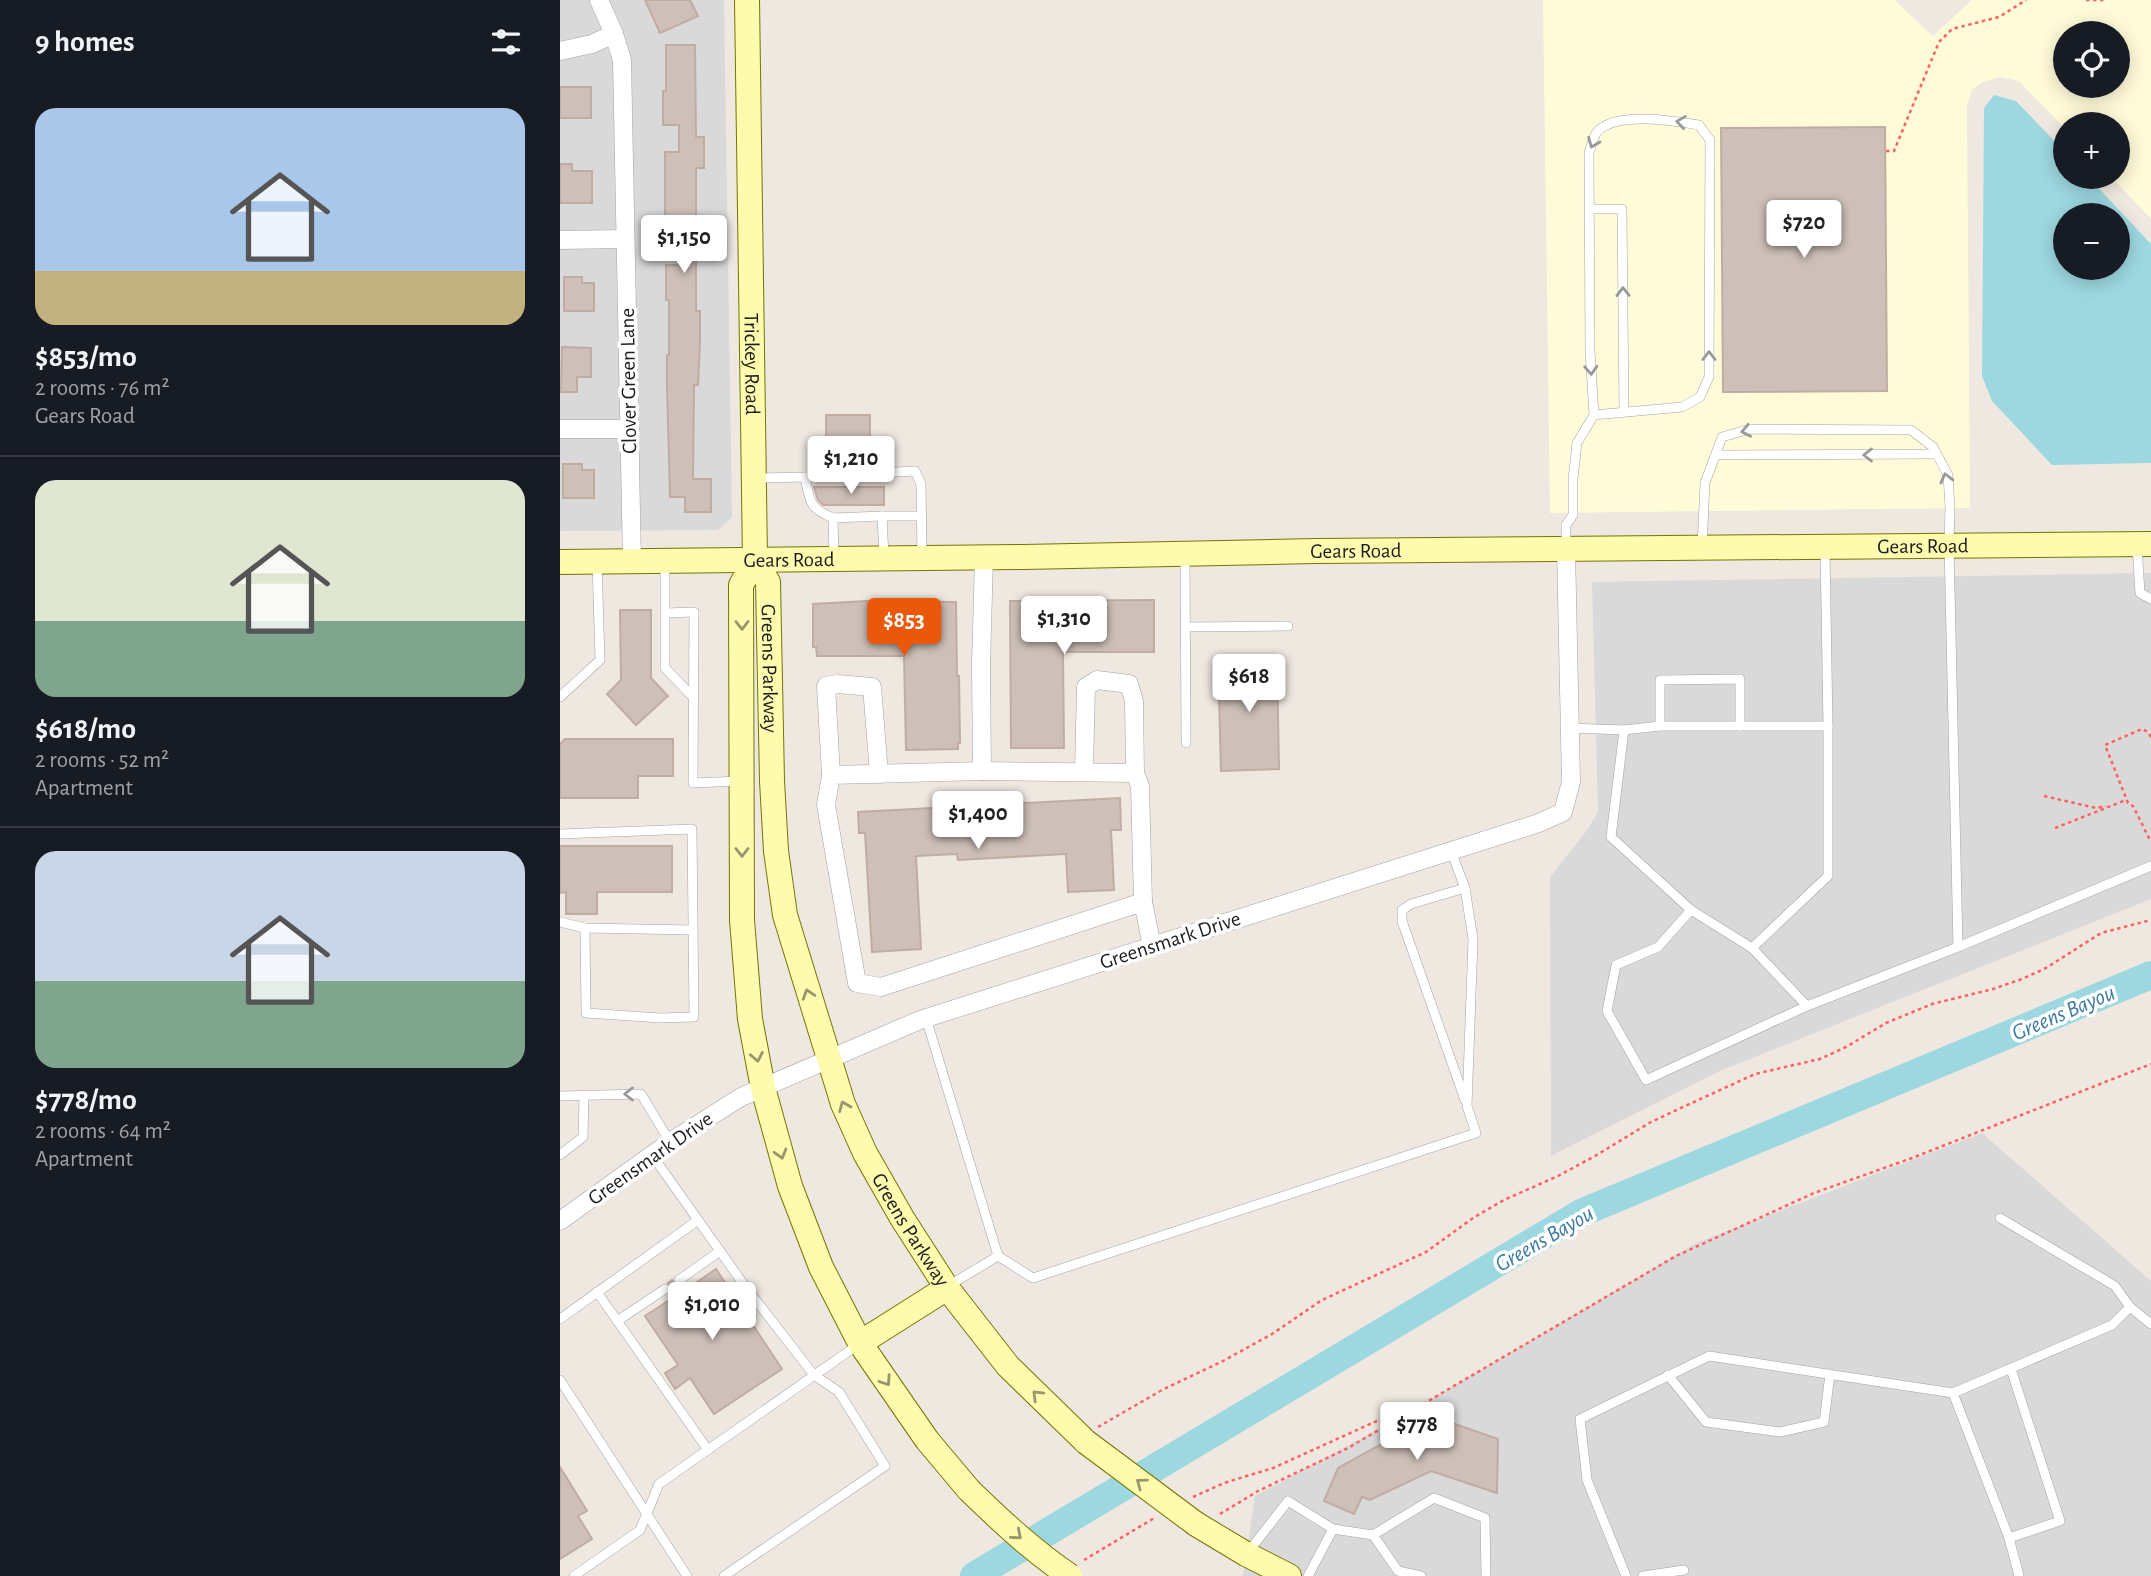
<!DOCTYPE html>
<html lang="en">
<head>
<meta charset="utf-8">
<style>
  :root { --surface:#171b24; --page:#242831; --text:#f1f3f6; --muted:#9ea1a6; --line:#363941; --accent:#ea580c }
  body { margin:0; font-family:"Alegreya Sans",sans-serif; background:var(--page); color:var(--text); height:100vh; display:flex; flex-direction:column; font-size:26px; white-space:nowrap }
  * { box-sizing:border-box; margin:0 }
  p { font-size:23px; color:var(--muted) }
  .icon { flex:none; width:38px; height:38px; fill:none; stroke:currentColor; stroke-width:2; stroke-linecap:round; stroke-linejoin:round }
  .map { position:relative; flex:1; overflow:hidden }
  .drawer { display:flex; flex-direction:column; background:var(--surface); width:560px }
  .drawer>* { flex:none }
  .tools { position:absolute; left:1493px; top:21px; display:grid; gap:14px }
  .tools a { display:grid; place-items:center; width:77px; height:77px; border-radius:50%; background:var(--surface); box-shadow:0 4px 18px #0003; font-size:35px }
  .price { position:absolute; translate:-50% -60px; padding:0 16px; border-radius:7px; background:#fff; color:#222; font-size:23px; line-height:46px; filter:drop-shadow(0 2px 4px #0008) }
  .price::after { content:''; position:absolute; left:50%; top:42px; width:21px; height:16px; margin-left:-10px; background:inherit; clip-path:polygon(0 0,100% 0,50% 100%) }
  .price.current { background:var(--accent); color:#fff }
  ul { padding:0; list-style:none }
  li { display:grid; align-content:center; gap:14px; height:371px; padding:0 35px }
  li+li { border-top:2px solid var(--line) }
  li span { display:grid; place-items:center; height:217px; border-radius:21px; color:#555 }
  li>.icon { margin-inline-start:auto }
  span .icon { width:126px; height:126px; fill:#fffc; stroke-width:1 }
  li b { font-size:30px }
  h2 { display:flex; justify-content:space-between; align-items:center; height:84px; padding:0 35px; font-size:30px }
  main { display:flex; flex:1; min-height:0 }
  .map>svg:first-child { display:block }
  .residential { fill:#dad9d9 }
  .education { fill:#fffbd9; fill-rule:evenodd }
  .water { fill:#9dd8e0; fill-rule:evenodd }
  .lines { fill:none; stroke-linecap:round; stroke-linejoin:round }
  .river { stroke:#9dd8e0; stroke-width:28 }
  .building { fill:#cec0b9; stroke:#c1aca2; stroke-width:2 }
  .lane-casing { stroke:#a3a3a3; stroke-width:10 }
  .street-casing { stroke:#a3a3a3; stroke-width:19 }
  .secondary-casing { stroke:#757600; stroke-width:26 }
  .path { stroke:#ff6161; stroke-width:2.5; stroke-dasharray:3.5 3.5; stroke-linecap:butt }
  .lane { stroke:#fff; stroke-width:9 }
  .street { stroke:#fff; stroke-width:18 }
  .secondary { stroke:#fefaae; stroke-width:24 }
  .secondary-bridge-casing { stroke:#757600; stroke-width:26; stroke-linecap:butt }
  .secondary-bridge { stroke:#fefaae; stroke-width:24 }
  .oneway { stroke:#999 }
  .oneway2 { stroke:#98966c }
  .labels { text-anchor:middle; stroke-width:7; stroke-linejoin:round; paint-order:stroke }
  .street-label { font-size:21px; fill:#1c1c1c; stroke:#fff }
  .water-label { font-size:23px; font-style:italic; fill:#3d7aa2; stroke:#fff }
</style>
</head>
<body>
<main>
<section class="drawer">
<h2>9 homes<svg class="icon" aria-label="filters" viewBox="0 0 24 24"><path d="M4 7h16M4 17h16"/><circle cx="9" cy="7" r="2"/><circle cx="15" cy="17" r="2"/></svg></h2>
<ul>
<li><span style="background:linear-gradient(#a9c7e8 75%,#c2b280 0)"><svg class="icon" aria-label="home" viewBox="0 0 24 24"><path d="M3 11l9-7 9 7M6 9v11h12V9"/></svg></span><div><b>$853/mo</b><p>2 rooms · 76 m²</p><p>Gears Road</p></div></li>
<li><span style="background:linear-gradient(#dfe7d0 65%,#7fa58c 0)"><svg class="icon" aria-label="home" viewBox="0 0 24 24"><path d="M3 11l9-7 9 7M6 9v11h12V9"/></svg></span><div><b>$618/mo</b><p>2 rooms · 52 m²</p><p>Apartment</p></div></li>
<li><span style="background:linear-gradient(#c9d6e8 60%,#7fa58c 0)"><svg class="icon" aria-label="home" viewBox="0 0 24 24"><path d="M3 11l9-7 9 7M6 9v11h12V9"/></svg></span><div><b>$778/mo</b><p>2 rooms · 64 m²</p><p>Apartment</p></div></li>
</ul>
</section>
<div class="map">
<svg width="1591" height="1576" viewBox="0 0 1591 1576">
  <rect width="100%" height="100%" fill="#eee8e0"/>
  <g class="residential">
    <path d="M0,0H164L172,517L158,530L0,531Z"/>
    <path d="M1591,573V899L1162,1070L991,1156L990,877L1028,829L1038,812L1032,582Z"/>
    <path d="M1422,1133L1591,1281V1576H683L695,1496L853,1410L1136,1243Z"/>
  </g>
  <path class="education" d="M983,0H1334L1373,36L1412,0H1591V219L1551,177H1558V124H1505V129L1459,81L1440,77L1421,83L1412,90L1407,106L1410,508L990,513ZM1505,33H1558V86H1505Z"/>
  <path class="water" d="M1434,95L1456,101L1505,152V177H1528L1591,244V463L1492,465L1432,401L1422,376L1424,108ZM1505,215H1558V268H1505Z"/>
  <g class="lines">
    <path class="river" d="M414,1576L1021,1213L1591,975"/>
  </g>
  <g class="building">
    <path d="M85,0H130L138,16L100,33Z"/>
    <path d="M106,45H135L136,137H144V168H136V222H147V235H154V254H136V311H140V342L138,385H134L133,479H151V512H125V497H110L107,385V355H109V300H106V265H120V239H105V152H119V125H103V91H106Z"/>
    <rect x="0" y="87" width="31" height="31"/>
    <path d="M1325,127L1327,391L1163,392L1161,128Z"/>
    <path d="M0,164H12V171H32V203H0Z"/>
    <path d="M4,277H22V283H34V311H4Z"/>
    <path d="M2,347L31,348V377H17V392H1Z"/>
    <rect x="266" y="415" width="44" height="34"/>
    <path d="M3,464H22V470H34V498H3Z"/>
    <path d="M254,487H324V505H263L258,500Z"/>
    <path d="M594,600V652H503L504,748H451L450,601Z"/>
    <path d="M307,601L396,602L397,676H399L400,743H398V749L346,750L344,656H257L256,647H253V604Z"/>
    <path d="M60,610H91V678L108,696L76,725L47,694L61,680Z"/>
    <path d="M717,658L719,769L661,771L658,659Z"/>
    <path d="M5,739H113V776H78V798H0V744Z"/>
    <path d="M560,798L561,830H551L554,890L508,892L506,854L398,860L397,854L356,856L361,949L312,952L305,833H299L298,812Z"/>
    <path d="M0,846H112V892H37V914H6V892L0,893Z"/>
    <path d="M156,1269L222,1369L154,1414L130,1378L115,1389L105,1373L118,1365L85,1316L114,1297L111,1293V1286L108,1283L112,1280L116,1286L124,1285L127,1289Z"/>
    <path d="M872,1416L938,1439L937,1493L871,1471L810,1500L802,1497L794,1514L764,1501L778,1468Z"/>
    <path d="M0,1467L27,1511L18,1516L32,1539L0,1559Z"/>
  </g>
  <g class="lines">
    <g class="lane-casing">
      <g id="lane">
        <path d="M1029,209H1062L1064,412"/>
        <path d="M1156,455L1377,454"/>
        <path d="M245,477L355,471L361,484L362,557"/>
        <path d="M197,478L245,477C250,502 249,508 273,518"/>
        <path d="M322,516H362"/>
        <path d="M1006,546V525L1013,515V479L1017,443L1034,415L1030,351L1029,153C1031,147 1033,137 1037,132C1056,111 1113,121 1139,125L1150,140L1149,377L1140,397L1122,407L1034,415"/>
        <path d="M1577,546L1580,593L1591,599"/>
        <path d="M1142,547L1145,483L1162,437L1190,429L1351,430L1373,447L1388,475L1390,508L1389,545L1398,947"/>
        <path d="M625,555L626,743"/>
        <path d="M274,557L273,518L322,516L324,557"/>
        <path d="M105,564V668L133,697"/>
        <path d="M106,613L134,612L133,783L181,781"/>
        <path d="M625,627L728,626"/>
        <path d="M0,697L40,660L37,562"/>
        <path d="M1100,726V680L1180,679V726"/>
        <path d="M1009,728L1064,730L1100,726H1268"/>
        <path d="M1064,730L1051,837L1131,910L1192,948L1247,1006"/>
        <path d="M0,834L132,829L134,1017L100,1018L26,1013L25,928L0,922"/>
        <path d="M1131,910L1098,947L1056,965L1047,1011L1086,1080L1247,1006L1398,947L1591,866"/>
        <path d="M25,928L133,930"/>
        <path d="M1192,948L1268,876V726L1265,548"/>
        <path d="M366,1018L438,1256"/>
        <path d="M0,1096L81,1094L110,1142"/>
        <path d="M905,1100L842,921V910L851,904L905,888"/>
        <path d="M0,1155L23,1137L24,1095"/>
        <path d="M92,1155L184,1285L254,1375L279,1392L325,1466L164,1576"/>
        <path d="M1440,1218L1555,1286L1570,1307L1591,1324"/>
        <path d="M119,1280L160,1251"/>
        <path d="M388,1286L438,1256L473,1278L916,1133L907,1106L913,939L905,888L891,851"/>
        <path d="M37,1292L148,1450"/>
        <path d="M0,1319L138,1220"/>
        <path d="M57,1321L105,1289"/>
        <path d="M1108,1375L1146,1422L1220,1432L1264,1422L1270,1374"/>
        <path d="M0,1380L127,1576"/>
        <path d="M1393,1393L1449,1538L1459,1576"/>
        <path d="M813,1535L838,1571L861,1576"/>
        <path d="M1449,1538L1500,1521L1451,1369"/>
        <path d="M689,1551L728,1501L773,1529L813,1535L874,1498L925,1518L926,1576"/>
        <path d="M14,1576L80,1530L99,1484L299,1344"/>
        <path d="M748,1576L773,1529"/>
        <path d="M1066,1576L1027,1480L1020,1419L1149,1356L1393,1393L1552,1325L1570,1307"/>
        <path d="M1083,1576L1124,1570"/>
      </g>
    </g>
    <g class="street-casing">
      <g id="street">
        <path d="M39,0L54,34L62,60L72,562"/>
        <path d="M0,51L32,44L54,34"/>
        <path d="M0,240L65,239"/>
        <path d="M0,429H70"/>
        <path d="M424,558L421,665L422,771L271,775L266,805L297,983L321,987L583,902L592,946"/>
        <path d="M422,771L575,773L580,786L583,902"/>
        <path d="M524,772L526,687L537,680L569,684L574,701L575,773"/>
        <path d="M271,775L266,686L278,684L312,687L319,774"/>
        <path d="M0,1221L110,1142L181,1097L360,1020L891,851L979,823L1003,812L1011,782L1006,549"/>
      </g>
    </g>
    <g class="secondary-casing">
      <g id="secondary">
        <path id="s1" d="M187,0L195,560L181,585L182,920L190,1019L203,1088L230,1186L261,1267L300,1343L367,1440L409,1490"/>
        <path id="s2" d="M195,560L208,582L212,781L216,851L225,915L283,1104L305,1153L342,1218L387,1288L448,1366L526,1442"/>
        <path id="s3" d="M0,562L463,557L756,551L1591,544"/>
        <path d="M300,1343L387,1288"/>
        <path d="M636,1524L686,1554L729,1576"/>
      </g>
    </g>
    <g class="path">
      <path d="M1526,0H1546"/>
      <path d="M1326,151H1334L1379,42L1392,29L1439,17L1466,0"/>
      <path d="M1591,737L1588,732L1582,729L1545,745L1568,803L1573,806L1591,842"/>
      <path d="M1484,796L1536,808L1546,806"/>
      <path d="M1495,828L1566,800"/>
      <path d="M538,1427L602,1390L663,1361L712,1334L762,1300L866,1252L913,1218L944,1200L998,1176L1035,1156L1091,1122L1123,1107L1195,1074L1260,1059L1286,1047L1326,1023L1372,1004L1433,989L1462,979L1486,968L1541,933L1591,920"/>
      <path d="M633,1497L664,1483L713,1468L819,1420H831"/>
      <path d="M660,1514L698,1491L788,1448L1116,1256L1254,1193L1352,1158L1591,1064"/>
      <path d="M524,1560L596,1517"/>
    </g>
    <use href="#lane" class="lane"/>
    <use href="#street" class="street"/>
    <use href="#secondary" class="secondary"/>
    <g class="secondary-bridge-casing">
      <g id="secondary-bridge">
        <path d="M526,1442L636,1524"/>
        <path d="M409,1490C441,1521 473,1551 510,1576"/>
      </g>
    </g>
    <use href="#secondary-bridge" class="secondary-bridge"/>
  </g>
  <defs><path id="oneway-chevron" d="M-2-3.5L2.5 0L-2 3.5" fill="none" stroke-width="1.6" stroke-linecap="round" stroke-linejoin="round" transform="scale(1.75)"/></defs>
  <g class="oneway">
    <use href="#oneway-chevron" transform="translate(1121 122) rotate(-172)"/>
    <use href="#oneway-chevron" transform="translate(1033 143) rotate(112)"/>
    <use href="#oneway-chevron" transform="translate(1063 292) rotate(-91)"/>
    <use href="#oneway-chevron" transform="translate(1149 356) rotate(-90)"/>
    <use href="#oneway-chevron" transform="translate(1031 370) rotate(87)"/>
    <use href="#oneway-chevron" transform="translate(1186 431) rotate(169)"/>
    <use href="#oneway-chevron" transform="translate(1308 455) rotate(180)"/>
    <use href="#oneway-chevron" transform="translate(1386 478) rotate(-104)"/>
    <use href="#oneway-chevron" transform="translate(69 1094) rotate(180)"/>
  </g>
  <g class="oneway2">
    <use href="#oneway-chevron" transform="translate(182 625) rotate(90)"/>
    <use href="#oneway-chevron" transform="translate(182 852) rotate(90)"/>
    <use href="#oneway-chevron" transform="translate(248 994) rotate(-108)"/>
    <use href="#oneway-chevron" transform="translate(197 1057) rotate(79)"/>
    <use href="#oneway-chevron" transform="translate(284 1106) rotate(-112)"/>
    <use href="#oneway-chevron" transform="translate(221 1154) rotate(74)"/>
    <use href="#oneway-chevron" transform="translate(326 1381) rotate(56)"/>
    <use href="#oneway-chevron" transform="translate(477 1395) rotate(-135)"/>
    <use href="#oneway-chevron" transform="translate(581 1483) rotate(-143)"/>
    <use href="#oneway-chevron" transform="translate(457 1535) rotate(41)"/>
  </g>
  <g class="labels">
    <g class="street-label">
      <text dy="7" stroke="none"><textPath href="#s1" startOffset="364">Trickey Road</textPath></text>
      <text transform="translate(68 381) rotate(-91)" y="7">Clover Green Lane</text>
      <text dy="7" stroke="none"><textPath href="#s3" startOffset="1363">Gears Road</textPath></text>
      <text dy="7" stroke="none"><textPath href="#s3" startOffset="796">Gears Road</textPath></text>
      <text dy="7" stroke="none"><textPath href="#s3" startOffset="229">Gears Road</textPath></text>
      <text dy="7" stroke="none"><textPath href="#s2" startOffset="112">Greens Parkway</textPath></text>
      <text transform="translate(610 940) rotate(-18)" y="7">Greensmark Drive</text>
      <text transform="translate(90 1158) rotate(-35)" y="7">Greensmark Drive</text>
      <text dy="7" stroke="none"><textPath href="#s2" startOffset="700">Greens Parkway</textPath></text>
    </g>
    <g class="water-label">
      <text transform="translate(1503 1012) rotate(-23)" y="8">Greens Bayou</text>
      <text transform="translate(984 1238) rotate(-30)" y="8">Greens Bayou</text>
    </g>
  </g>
</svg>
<div class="tools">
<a><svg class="icon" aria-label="locate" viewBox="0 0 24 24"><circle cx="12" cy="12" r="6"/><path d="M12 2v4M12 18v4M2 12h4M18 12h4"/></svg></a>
<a>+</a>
<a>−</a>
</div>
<b class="price" style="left:1244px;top:260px">$720</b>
<b class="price" style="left:124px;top:275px">$1,150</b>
<b class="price" style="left:291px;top:496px">$1,210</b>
<b class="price" style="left:504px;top:656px">$1,310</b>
<b class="price current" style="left:344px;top:658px">$853</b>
<b class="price" style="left:689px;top:714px">$618</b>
<b class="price" style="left:418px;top:851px">$1,400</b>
<b class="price" style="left:152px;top:1342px">$1,010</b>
<b class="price" style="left:857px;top:1462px">$778</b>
</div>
</main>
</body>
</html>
